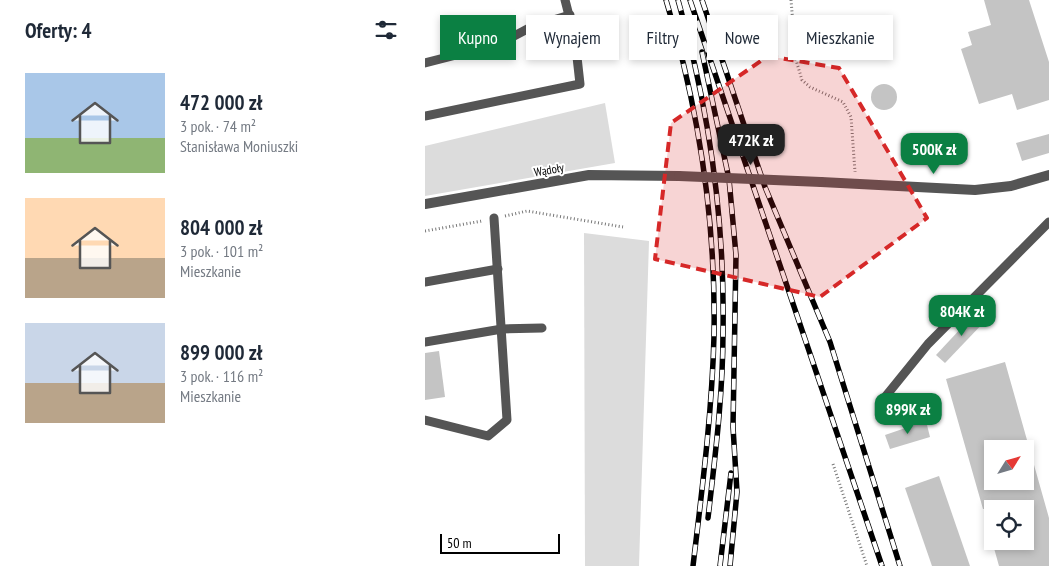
<!DOCTYPE html>
<html lang="pl">
<head>
<meta charset="utf-8">
<style>
  :root { --surface:#fff; --page:#f2f2f3; --text:#1f2937; --muted:#747a83; --accent:#0b8043 }
  body { margin:0; font-family:"PT Sans Narrow",sans-serif; background:var(--page); color:var(--text); height:100vh; display:flex; flex-direction:column; font-size:19px; white-space:nowrap }
  * { box-sizing:border-box; margin:0 }
  p { font-size:16px; color:var(--muted) }
  .icon { flex:none; width:28px; height:28px; fill:none; stroke:currentColor; stroke-width:2; stroke-linecap:round; stroke-linejoin:round }
  .map { position:relative; flex:1; overflow:hidden }
  .details { display:flex; flex-direction:column; background:var(--surface); width:425px }
  .details>* { flex:none }
  .banner { position:absolute; left:15px; top:15px; width:475px; height:45px; display:flex; gap:10px }
  .needle { width:32px; rotate:53deg }
  .buttons { position:absolute; left:559px; top:440px; display:grid; gap:10px }
  .buttons a { display:grid; place-items:center; width:50px; height:50px; border-radius:0px; background:var(--surface); box-shadow:0 2px 8px #0003; font-size:25px }
  .scale { position:absolute; left:15px; bottom:12px; width:120px; box-sizing:border-box; padding-left:5px; border:2px solid #000; border-top:0; font-size:14px; line-height:18px; white-space:nowrap; color:#000; -webkit-text-stroke:4px #fff; paint-order:stroke }
  .price { position:absolute; translate:-50% -42px; padding:0 11px; border-radius:10px; background:var(--accent); color:#fff; font-size:16px; line-height:32px; filter:drop-shadow(0 1px 2px #0008) }
  .price::after { content:''; position:absolute; left:50%; top:30px; width:15px; height:11px; margin-left:-8px; background:inherit; clip-path:polygon(0 0,100% 0,50% 100%) }
  .price.on { background:#222; color:#fff }
  ul { padding:0; list-style:none }
  li { display:flex; align-items:center; gap:15px; height:125px; padding:0 25px }
  li span { display:grid; place-items:center; flex:none; width:140px; height:100px; border-radius:0px; color:#555 }
  li>.icon { margin-inline-start:auto }
  span .icon { width:60px; height:60px; fill:#fffc; stroke-width:1 }
  li b { font-size:21px }
  h2 { display:flex; justify-content:space-between; align-items:center; height:60px; padding:0 25px; font-size:21px }
  .pill { padding:0 18px; border-radius:0px; background:var(--surface); box-shadow:0 2px 8px #0003; font-size:18px; line-height:45px }
  .pill.on { background:var(--accent); color:#fff }
  main { display:flex; flex:1; min-height:0 }
  .map>svg:first-child { display:block }
  .green { fill:#dcdcdc }
  .building { fill:#c4c4c4; fill-rule:evenodd }
  .lines { fill:none; stroke-linecap:round; stroke-linejoin:round }
  .path { stroke:#777; stroke-width:3; stroke-dasharray:1 2.5; stroke-linecap:butt }
  .service { stroke:#555; stroke-width:9 }
  .minor { stroke:#555; stroke-width:10 }
  .rail-casing { stroke:#000; stroke-width:5.5 }
  .rail { stroke:#fff; stroke-width:4; stroke-dasharray:11; stroke-linecap:butt }
  .minor-bridge { stroke:#555; stroke-width:10 }
  .marked { fill:#d62828; fill-opacity:0.2; stroke:#d62828; stroke-width:4; stroke-dasharray:10 6; stroke-linejoin:round }
  .labels { text-anchor:middle; stroke-width:4; stroke-linejoin:round; paint-order:stroke }
  .street-label { font-size:12px; fill:#000; stroke:#fff }
</style>
</head>
<body>
<main>
<section class="details">
<h2>Oferty: 4<svg class="icon" aria-label="filters" viewBox="0 0 24 24"><path d="M4 7h16M4 17h16"/><circle cx="9" cy="7" r="2"/><circle cx="15" cy="17" r="2"/></svg></h2>
<ul>
<li><span style="background:linear-gradient(#a9c7e8 65%,#8fb573 0)"><svg class="icon" aria-label="home" viewBox="0 0 24 24"><path d="M3 11l9-7 9 7M6 9v11h12V9"/></svg></span><div><b>472 000 zł</b><p>3 pok. · 74 m²</p><p>Stanisława Moniuszki</p></div></li>
<li><span style="background:linear-gradient(#ffd9b3 60%,#b9a48a 0)"><svg class="icon" aria-label="home" viewBox="0 0 24 24"><path d="M3 11l9-7 9 7M6 9v11h12V9"/></svg></span><div><b>804 000 zł</b><p>3 pok. · 101 m²</p><p>Mieszkanie</p></div></li>
<li><span style="background:linear-gradient(#c9d6e8 60%,#b9a48a 0)"><svg class="icon" aria-label="home" viewBox="0 0 24 24"><path d="M3 11l9-7 9 7M6 9v11h12V9"/></svg></span><div><b>899 000 zł</b><p>3 pok. · 116 m²</p><p>Mieszkanie</p></div></li>
</ul>
</section>
<div class="map">
<svg width="624" height="566" viewBox="0 0 624 566">
  <rect width="100%" height="100%" fill="#fff"/>
  <g class="green">
    <path d="M180,103L190,163L0,196V146Z"/>
    <path d="M159,233L224,241L214,566H160Z"/>
  </g>
  <g class="building">
    <path d="M559,0H604L624,62V100L592,110L587,94L554,104L536,49L547,45L543,32L566,25Z"/>
    <circle cx="459" cy="97" r="13"/>
    <path d="M624,134V153L597,161L591,143Z"/>
    <path d="M553,310L562,319L520,363L511,355Z"/>
    <path d="M14,351L20,397L0,400V353Z"/>
    <path d="M580,362L624,518V566H574L567,541H600V509H558L521,379ZM568,449H600V481H568Z"/>
    <path d="M501,421L505,437L465,449L460,435Z"/>
    <path d="M514,476L545,566H507L480,488Z"/>
  </g>
  <g class="lines">
    <g class="path">
      <path d="M366,0L371,60L377,80L385,87L418,102L426,117L430,172"/>
      <path d="M80,216L102,211L198,227"/>
      <path d="M0,231L57,221"/>
      <path d="M408,464L442,566"/>
    </g>
    <g class="service">
      <path d="M0,63L74,44L108,26L145,15"/>
      <path d="M0,116L155,84L150,39L140,0"/>
      <path d="M0,282L73,269"/>
      <path d="M0,342L77,329L117,328"/>
      <path d="M456,402L503,344L624,222"/>
      <path d="M0,420L63,436L82,420L69,218"/>
    </g>
    <g class="minor">
      <path d="M396,182L550,190L586,186L624,175"/>
      <path d="M0,204L164,175L254,176"/>
    </g>
    <g class="rail-casing">
      <g id="rail">
        <path d="M241,0C274,109 291,223 289,336C287,413 277,490 268,566"/>
        <path d="M253,0C284,108 300,220 298,333C298,395 290,457 283,518"/>
        <path d="M265,0L457,566"/>
        <path d="M277,0L340,187L405,342L475,566"/>
        <path d="M277,52L304,179L311,255L308,427L312,492L305,566"/>
        <path d="M295,566L306,473"/>
      </g>
    </g>
    <use href="#rail" class="rail"/>
    <path class="minor-bridge" d="M254,176L396,182"/>
  </g>
  <path class="marked" d="M343,56L414,68L502,218L395,297L230,259L246,123Z"/>
  <g class="labels">
    <g class="street-label">
      <text transform="translate(124 170) rotate(-10)" y="4">Wądoły</text>
    </g>
  </g>
</svg>
<div class="buttons">
<a><svg class="needle" viewBox="-14 -14 28 28"><path d="M0-13l5 13h-10z" fill="#e53935"/><path d="M0 13l5-13h-10z" fill="#747a83"/></svg></a>
<a><svg class="icon" aria-label="locate" viewBox="0 0 24 24"><circle cx="12" cy="12" r="6"/><path d="M12 2v4M12 18v4M2 12h4M18 12h4"/></svg></a>
</div>
<div class="scale">50 m</div>
<b class="price on" style="left:326px;top:166px">472K zł</b>
<b class="price" style="left:509px;top:175px">500K zł</b>
<b class="price" style="left:537px;top:337px">804K zł</b>
<b class="price" style="left:483px;top:435px">899K zł</b>
<div class="banner">
<a class="pill on">Kupno</a>
<a class="pill">Wynajem</a>
<a class="pill">Filtry</a>
<a class="pill">Nowe</a>
<a class="pill">Mieszkanie</a>
</div>
</div>
</main>
</body>
</html>
